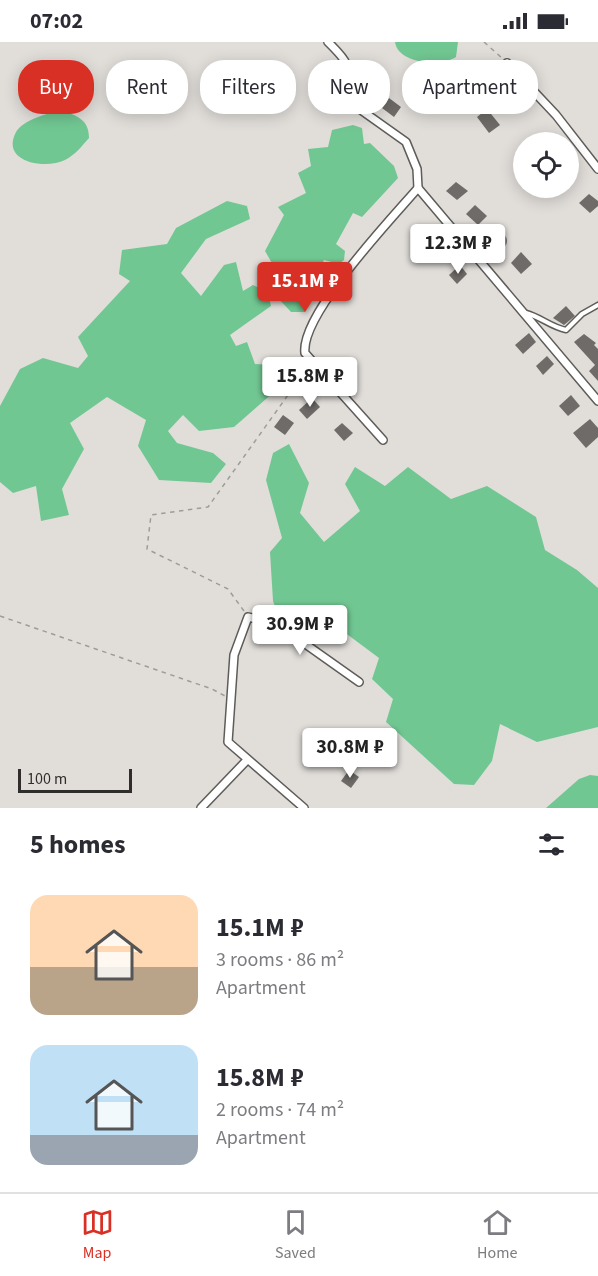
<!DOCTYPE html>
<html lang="en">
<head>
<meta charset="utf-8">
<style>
  :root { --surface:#fff; --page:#f2f2f3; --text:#2b2b33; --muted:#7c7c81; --line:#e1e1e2; --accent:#d93025 }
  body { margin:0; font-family:"Source Sans 3",sans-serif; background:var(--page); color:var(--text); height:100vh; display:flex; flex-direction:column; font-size:22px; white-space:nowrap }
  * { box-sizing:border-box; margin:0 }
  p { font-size:20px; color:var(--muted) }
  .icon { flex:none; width:33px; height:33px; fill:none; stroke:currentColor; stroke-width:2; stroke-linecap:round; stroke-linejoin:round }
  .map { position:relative; height:766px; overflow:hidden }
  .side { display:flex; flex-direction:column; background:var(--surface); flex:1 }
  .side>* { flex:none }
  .guide { position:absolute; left:18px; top:18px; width:562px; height:54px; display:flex; gap:12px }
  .controls { position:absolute; left:513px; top:90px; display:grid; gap:12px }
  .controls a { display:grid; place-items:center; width:66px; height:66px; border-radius:50%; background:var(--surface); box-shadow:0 3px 15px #0003; font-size:30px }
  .scale { position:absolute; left:18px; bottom:15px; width:114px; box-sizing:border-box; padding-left:6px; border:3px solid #2f2e2d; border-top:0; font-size:16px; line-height:21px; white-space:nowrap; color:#2f2e2d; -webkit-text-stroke:4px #e1deda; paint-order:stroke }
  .price { position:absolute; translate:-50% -51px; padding:0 14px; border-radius:6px; background:#fff; color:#222; font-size:20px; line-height:39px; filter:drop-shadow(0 2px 3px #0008) }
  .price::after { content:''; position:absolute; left:50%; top:36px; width:18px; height:14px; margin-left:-9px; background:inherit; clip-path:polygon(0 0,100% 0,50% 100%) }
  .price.active { background:var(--accent); color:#fff }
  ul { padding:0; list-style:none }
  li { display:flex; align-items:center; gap:18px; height:150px; padding:0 30px }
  li span { display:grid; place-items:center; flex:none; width:168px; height:120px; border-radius:18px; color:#555 }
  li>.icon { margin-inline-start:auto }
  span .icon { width:72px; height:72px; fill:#fffc; stroke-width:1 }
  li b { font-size:26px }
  h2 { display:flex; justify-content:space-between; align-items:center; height:72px; padding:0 30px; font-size:26px }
  .tag { padding:0 21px; border-radius:24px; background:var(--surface); box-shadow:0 3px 15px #0003; font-size:21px; line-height:54px }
  .tag.active { background:var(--accent); color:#fff }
  .status { display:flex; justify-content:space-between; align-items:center; height:42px; padding:0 30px; background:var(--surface); direction:ltr }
  .status svg { height:16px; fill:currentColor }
  .tabs { display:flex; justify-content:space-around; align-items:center; height:84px; border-top:2px solid var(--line); background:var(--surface); font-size:16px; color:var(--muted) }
  .tabs a { display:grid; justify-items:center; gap:3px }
  .tabs .active { color:var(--accent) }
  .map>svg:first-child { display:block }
  .forest { fill:#71c792 }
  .building { fill:#6e6b68 }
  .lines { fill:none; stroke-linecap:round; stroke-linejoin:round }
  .lane-casing { stroke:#5e5c58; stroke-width:7 }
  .street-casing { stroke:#5e5c58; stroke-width:10 }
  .path { stroke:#9e9c99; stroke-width:1.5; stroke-dasharray:4.5 4.5; stroke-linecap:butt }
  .lane { stroke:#fff; stroke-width:4 }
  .street { stroke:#fff; stroke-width:7 }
</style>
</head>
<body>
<div class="status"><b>07:02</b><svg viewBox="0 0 49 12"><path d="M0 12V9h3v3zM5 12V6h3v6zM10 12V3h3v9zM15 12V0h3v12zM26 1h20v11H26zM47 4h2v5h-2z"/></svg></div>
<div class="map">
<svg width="598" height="766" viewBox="0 0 598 766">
  <rect width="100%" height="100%" fill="#e1deda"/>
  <g class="forest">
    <path d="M395,0H458L456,15C441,25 398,22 395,0Z"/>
    <path d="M61,68C77,74 89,77 89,96C82,104 75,113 65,118C45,128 0,120 16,90C24,77 47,72 61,68Z"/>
    <path d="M353,83L362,86L364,102L370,101L394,124L398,136L362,175L353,171L336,202L345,209L344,218L339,222L324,218L315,236L319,245L305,270H291L279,257L284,242L265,209L284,173L278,165L306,151L298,131L311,124L308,107L328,105L332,88Z"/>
    <path d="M227,159L247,164L250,177L206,197L181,231L201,254L224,223L236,220L243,249L253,243L268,250L271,264L230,293L236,304L247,300L255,322L275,323L283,342L234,385L199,389L183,373L168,389L177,401L213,411L226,422L211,441L159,438L138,404L146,378L107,355L70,381L84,407L62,447L69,473L41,479L36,444L13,451L0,440V364L20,327L43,316L78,326L88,314L78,295L130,239L119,232L122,208L167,202L176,186Z"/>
    <path d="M289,402L309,441L300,471L324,500L360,469L345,442L355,425L385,444L408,425L451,457L487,444L536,475L545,508L577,528L598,546V685L537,700L500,682L492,719L474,743L454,742L386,680L393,657L372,637L379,616L328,578L277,570L273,559L270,510L282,496L266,438L273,411Z"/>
    <path d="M590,733L598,734V766H546L579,737Z"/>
  </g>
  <g class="building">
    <path d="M371,37L382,46L375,54L364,46Z"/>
    <path d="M389,56L401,65L394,75L382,66Z"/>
    <path d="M487,67L500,83L489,91L477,75Z"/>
    <path d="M456,140L468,149L457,158L446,149Z"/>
    <path d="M589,152L598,159V164L590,171L579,161Z"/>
    <path d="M475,163L487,174L478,183L466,172Z"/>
    <circle cx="499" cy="199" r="8"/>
    <path d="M521,210L532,222L521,232L511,221Z"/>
    <path d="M460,223L467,232L457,242L449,233Z"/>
    <path d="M566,264L575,274L564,283L553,276Z"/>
    <path d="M529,291L536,300L523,312L515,303Z"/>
    <path d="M584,292L596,301L594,303L598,307V339L589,329L595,323L574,300Z"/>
    <path d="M547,314L554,322L543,333L536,324Z"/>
    <path d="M571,353L580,364L568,374L559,364Z"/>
    <path d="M312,356L320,365L307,377L299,368Z"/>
    <path d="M283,373L294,381L285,393L274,385Z"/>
    <path d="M590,377L598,386V395L586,406L573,391Z"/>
    <path d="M342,381L353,391L344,399L334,388Z"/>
    <path d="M349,728L359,735L351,746L341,739Z"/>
  </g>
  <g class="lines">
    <g class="lane-casing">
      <path id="lane" d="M526,271C541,275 551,285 566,288L582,272L598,263"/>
    </g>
    <g class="street-casing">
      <g id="street">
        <path d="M328,0C365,36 335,22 337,51L406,100L417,127L418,146L598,359"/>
        <path d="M507,21L556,73L598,127"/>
        <path d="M383,398L305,311C300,273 392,176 418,146"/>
        <path d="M201,766L247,718"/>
        <path d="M304,766L228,700L234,613L248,575L277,582L359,640"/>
      </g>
    </g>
    <g class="path">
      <path d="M484,0L502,16"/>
      <path d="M244,569L228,547L147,507L151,473L208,465L288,353L303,318"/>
      <path d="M0,574L212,647L225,654"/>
    </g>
    <use href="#lane" class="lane"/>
    <use href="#street" class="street"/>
  </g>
</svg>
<div class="controls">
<a><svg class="icon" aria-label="locate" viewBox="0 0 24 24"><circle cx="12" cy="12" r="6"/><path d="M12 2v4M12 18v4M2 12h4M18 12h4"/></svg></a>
</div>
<div class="scale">100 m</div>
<b class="price" style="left:458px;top:233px">12.3M ₽</b>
<b class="price active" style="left:305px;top:271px">15.1M ₽</b>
<b class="price" style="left:310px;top:366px">15.8M ₽</b>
<b class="price" style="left:300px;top:614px">30.9M ₽</b>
<b class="price" style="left:350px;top:737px">30.8M ₽</b>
<div class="guide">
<a class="tag active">Buy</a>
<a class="tag">Rent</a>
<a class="tag">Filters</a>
<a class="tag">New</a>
<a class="tag">Apartment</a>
</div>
</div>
<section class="side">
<h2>5 homes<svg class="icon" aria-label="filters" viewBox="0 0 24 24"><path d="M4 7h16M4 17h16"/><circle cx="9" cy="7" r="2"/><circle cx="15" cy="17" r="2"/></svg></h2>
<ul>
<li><span style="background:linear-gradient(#ffd9b3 60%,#b9a48a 0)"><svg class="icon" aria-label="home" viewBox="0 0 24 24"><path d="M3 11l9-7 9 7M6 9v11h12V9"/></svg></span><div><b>15.1M ₽</b><p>3 rooms · 86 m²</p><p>Apartment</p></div></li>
<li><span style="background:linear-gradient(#bfe0f5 75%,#9aa5b1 0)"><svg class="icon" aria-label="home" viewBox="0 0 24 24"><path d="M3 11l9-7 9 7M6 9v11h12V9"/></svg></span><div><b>15.8M ₽</b><p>2 rooms · 74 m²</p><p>Apartment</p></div></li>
</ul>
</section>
<nav class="tabs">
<a class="active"><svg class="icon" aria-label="map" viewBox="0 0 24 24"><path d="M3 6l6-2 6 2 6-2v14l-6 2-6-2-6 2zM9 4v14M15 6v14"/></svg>Map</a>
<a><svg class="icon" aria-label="saved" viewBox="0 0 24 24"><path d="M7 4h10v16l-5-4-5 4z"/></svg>Saved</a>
<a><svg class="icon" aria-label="home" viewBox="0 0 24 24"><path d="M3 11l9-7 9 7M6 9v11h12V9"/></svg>Home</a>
</nav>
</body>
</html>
